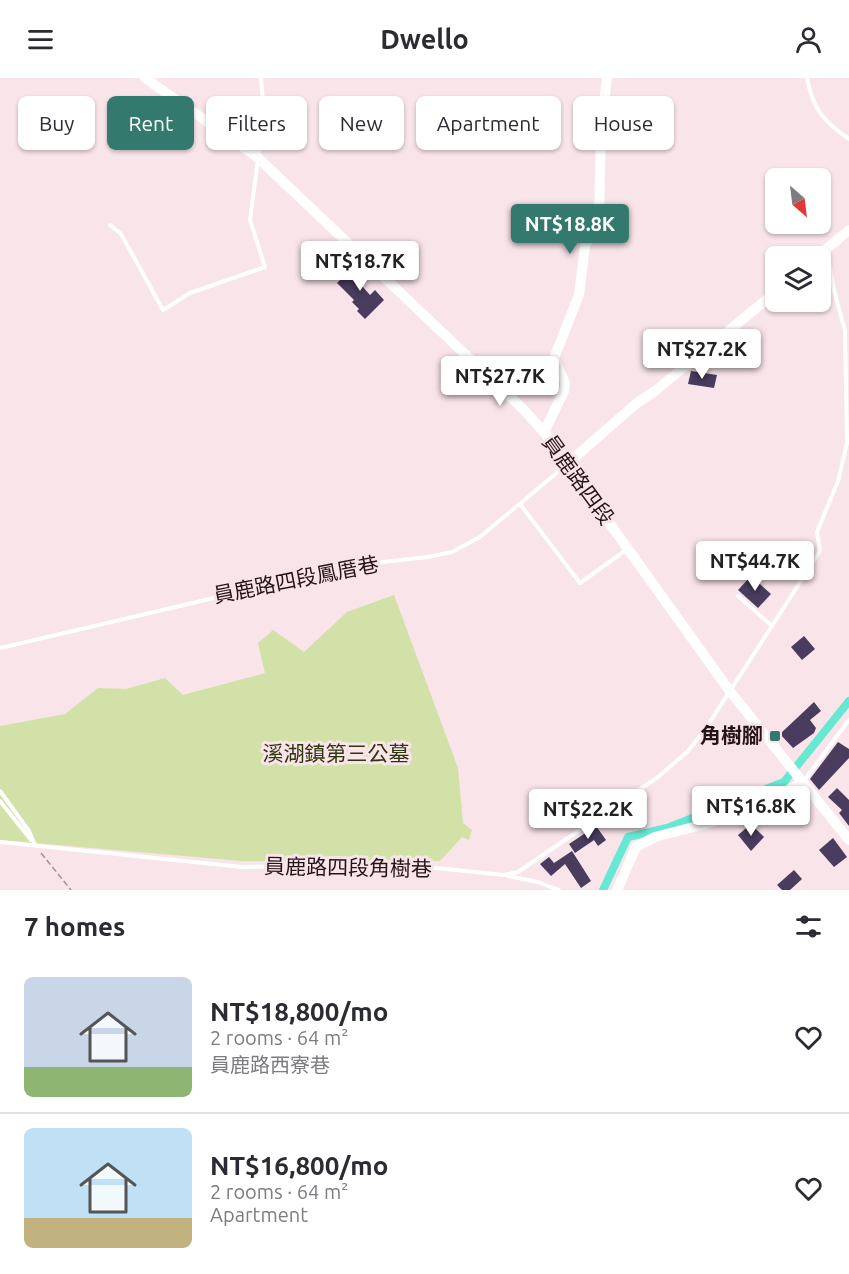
<!DOCTYPE html>
<html lang="en">
<head>
<meta charset="utf-8">
<style>
  :root { --surface:#fff; --page:#f2f2f3; --text:#2b2b33; --muted:#7c7c81; --line:#e1e1e2; --accent:#34796d }
  body { margin:0; font-family:Ubuntu,"Noto Sans TC",sans-serif; background:var(--page); color:var(--text); height:100vh; display:flex; flex-direction:column; font-size:22px; white-space:nowrap }
  * { box-sizing:border-box; margin:0 }
  p { font-size:20px; color:var(--muted) }
  .icon { flex:none; width:33px; height:33px; fill:none; stroke:currentColor; stroke-width:2; stroke-linecap:round; stroke-linejoin:round }
  .map { position:relative; height:812px; overflow:hidden }
  .sheet { display:flex; flex-direction:column; background:var(--surface); flex:1 }
  .sheet>* { flex:none }
  .top-card { position:absolute; left:18px; top:18px; width:813px; height:54px; display:flex; gap:12px }
  .needle { width:39px; rotate:152deg }
  .buttons { position:absolute; left:765px; top:90px; display:grid; gap:12px }
  .buttons a { display:grid; place-items:center; width:66px; height:66px; border-radius:9px; background:var(--surface); box-shadow:0 2px 4px #0004; font-size:30px }
  .price { position:absolute; translate:-50% -51px; padding:0 14px; border-radius:6px; background:#fff; color:#222; font-size:20px; line-height:39px; filter:drop-shadow(0 2px 3px #0008) }
  .price::after { content:''; position:absolute; left:50%; top:36px; width:18px; height:14px; margin-left:-9px; background:inherit; clip-path:polygon(0 0,100% 0,50% 100%) }
  .price.active { background:var(--accent); color:#fff }
  ul { padding:0; list-style:none }
  li { display:flex; align-items:center; gap:18px; height:150px; padding:0 24px }
  li+li { border-top:2px solid var(--line) }
  li span { display:grid; place-items:center; flex:none; width:168px; height:120px; border-radius:9px; color:#555 }
  li>.icon { margin-inline-start:auto }
  span .icon { width:72px; height:72px; fill:#fffc; stroke-width:1 }
  li b { font-size:26px }
  h2 { display:flex; justify-content:space-between; align-items:center; height:72px; padding:0 24px; font-size:26px }
  .chip { padding:0 21px; border-radius:9px; background:var(--surface); box-shadow:0 2px 4px #0004; font-size:21px; line-height:54px }
  .chip.active { background:var(--accent); color:#fff }
  header { display:flex; justify-content:space-between; align-items:center; height:78px; padding:0 24px; background:var(--surface); font-size:27px; font-weight:600 }
  .map>svg:first-child { display:block }
  .green { fill:#d1e1a8 }
  .lines { fill:none; stroke-linecap:round; stroke-linejoin:round }
  .canal { stroke:#66e8d3; stroke-width:8 }
  .building { fill:#493c5e }
  .path { stroke:#a39095; stroke-width:1.5; stroke-dasharray:6 3; stroke-linecap:butt }
  .lane { stroke:#fff; stroke-width:4 }
  .secondary { stroke:#fff; stroke-width:10 }
  .poi-dot { fill:#34796d; stroke:#f9e4e9; stroke-width:2 }
  .labels { text-anchor:middle; stroke-width:6; stroke-linejoin:round; paint-order:stroke }
  .street-label { font-size:21px; fill:#241318; stroke:#f9e4e9 }
  .poi-label { font-size:21px; font-weight:bold; fill:#241318; stroke:#f9e4e9; text-anchor:end }
  .park-label { font-size:21px; fill:#2d360f; stroke:#f9e4e9 }
</style>
</head>
<body>
<header><svg class="icon" aria-label="menu" viewBox="0 0 24 24"><path d="M4 6h16M4 12h16M4 18h16"/></svg>Dwello<svg class="icon" aria-label="person" viewBox="0 0 24 24"><circle cx="12" cy="8" r="4"/><path d="M4 21q1-7 8-7t8 7"/></svg></header>
<div class="map">
<svg width="849" height="812" viewBox="0 0 849 812">
  <rect width="100%" height="100%" fill="#f9e4e9"/>
  <path class="green" d="M394,517L458,690L463,745L472,752L469,762L462,759L440,783H242L0,762V648L65,636L98,610L126,611L165,600L183,617L265,595L258,565L273,552L304,574L347,534Z"/>
  <g class="lines">
    <path class="canal" d="M603,812L628,759L667,750L784,704L849,623"/>
  </g>
  <g class="building">
    <path d="M356,186L369,199L361,207L370,217L375,212L384,222L365,241L357,233L359,231L352,224L354,222L337,205Z"/>
    <path d="M691,293L717,297L714,310L688,306Z"/>
    <path d="M751,498L771,516L758,530L738,512Z"/>
    <path d="M804,558L815,571L802,582L791,569Z"/>
    <path d="M814,624L821,633L810,642L816,650L814,655L793,670L780,656Z"/>
    <path d="M838,664L849,671V680L819,712L810,701Z"/>
    <path d="M837,710L849,722V748L839,735L842,732L828,719Z"/>
    <path d="M795,720L808,735L796,745L783,730Z"/>
    <path d="M751,746L764,759L751,773L738,757Z"/>
    <path d="M596,748L606,762L598,768L594,762L575,775L569,766Z"/>
    <path d="M833,760L847,779L834,789L819,772Z"/>
    <path d="M572,773L591,803L581,810L565,786L551,798L540,786L549,779L554,785Z"/>
    <path d="M794,792L802,801L790,812H782L777,807Z"/>
  </g>
  <g class="lines">
    <path class="path" d="M41,775L71,812"/>
    <g class="lane">
      <path d="M807,0C813,31 823,43 849,61"/>
      <path d="M110,147L121,156L163,232L190,215L265,189L250,142L264,36L261,0"/>
      <path d="M520,426L580,505L626,472"/>
      <path d="M738,518L772,548L820,473L817,454L838,403L847,365L845,253L834,212L827,173"/>
      <path d="M0,570L355,487L428,479L452,474L480,459L565,388"/>
      <path d="M803,704L849,642"/>
      <path d="M0,713L29,753L35,767"/>
      <path d="M0,723L31,762"/>
      <path d="M0,764L242,789L397,786L504,797L518,794L658,699L687,674L704,653L772,548"/>
      <path d="M508,798L538,804L559,812"/>
    </g>
    <g class="secondary">
      <path d="M145,0L257,79L521,329L544,354L729,612L849,762"/>
      <path d="M818,178L849,152"/>
      <path d="M544,354L564,313L565,305L554,280L579,217L585,168L596,149L599,138L601,52L607,0"/>
      <path d="M567,386L637,325L655,313L776,214"/>
      <path d="M617,812L636,769L655,759L713,744L752,730L802,705"/>
    </g>
  </g>
  <rect class="poi-dot" x="769" y="652" width="12" height="12" rx="3"/>
  <g class="labels">
    <g class="street-label">
      <text transform="translate(578 402) rotate(54)" y="7">員鹿路四段</text>
      <text transform="translate(296 502) rotate(-11)" y="7">員鹿路四段鳳厝巷</text>
      <text transform="translate(348 790) rotate(1)" y="7">員鹿路四段角樹巷</text>
    </g>
    <g class="poi-label">
      <text x="763" y="665">角樹腳</text>
    </g>
    <g class="park-label">
      <text x="336" y="683">溪湖鎮第三公墓</text>
    </g>
  </g>
</svg>
<div class="buttons">
<a><svg class="needle" viewBox="-14 -14 28 28"><path d="M0-13l5 13h-10z" fill="#e53935"/><path d="M0 13l5-13h-10z" fill="#7c7c81"/></svg></a>
<a><svg class="icon" aria-label="layers" viewBox="0 0 24 24"><path d="M12 4l9 5-9 5-9-5zM3 14l9 5 9-5"/></svg></a>
</div>
<b class="price active" style="left:570px;top:177px">NT$18.8K</b>
<b class="price" style="left:360px;top:214px">NT$18.7K</b>
<b class="price" style="left:702px;top:302px">NT$27.2K</b>
<b class="price" style="left:500px;top:329px">NT$27.7K</b>
<b class="price" style="left:755px;top:514px">NT$44.7K</b>
<b class="price" style="left:751px;top:759px">NT$16.8K</b>
<b class="price" style="left:588px;top:762px">NT$22.2K</b>
<div class="top-card">
<a class="chip">Buy</a>
<a class="chip active">Rent</a>
<a class="chip">Filters</a>
<a class="chip">New</a>
<a class="chip">Apartment</a>
<a class="chip">House</a>
</div>
</div>
<section class="sheet">
<h2>7 homes<svg class="icon" aria-label="filters" viewBox="0 0 24 24"><path d="M4 7h16M4 17h16"/><circle cx="9" cy="7" r="2"/><circle cx="15" cy="17" r="2"/></svg></h2>
<ul>
<li><span style="background:linear-gradient(#c9d6e8 75%,#8fb573 0)"><svg class="icon" aria-label="home" viewBox="0 0 24 24"><path d="M3 11l9-7 9 7M6 9v11h12V9"/></svg></span><div><b>NT$18,800/mo</b><p>2 rooms · 64 m²</p><p>員鹿路西寮巷</p></div><svg class="icon" aria-label="heart" viewBox="0 0 24 24"><path d="M12 20l-8-8c-3-5 5-10 8-4 3-6 11-1 8 4z"/></svg></li>
<li><span style="background:linear-gradient(#bfe0f5 75%,#c2b280 0)"><svg class="icon" aria-label="home" viewBox="0 0 24 24"><path d="M3 11l9-7 9 7M6 9v11h12V9"/></svg></span><div><b>NT$16,800/mo</b><p>2 rooms · 64 m²</p><p>Apartment</p></div><svg class="icon" aria-label="heart" viewBox="0 0 24 24"><path d="M12 20l-8-8c-3-5 5-10 8-4 3-6 11-1 8 4z"/></svg></li>
</ul>
</section>
</body>
</html>
